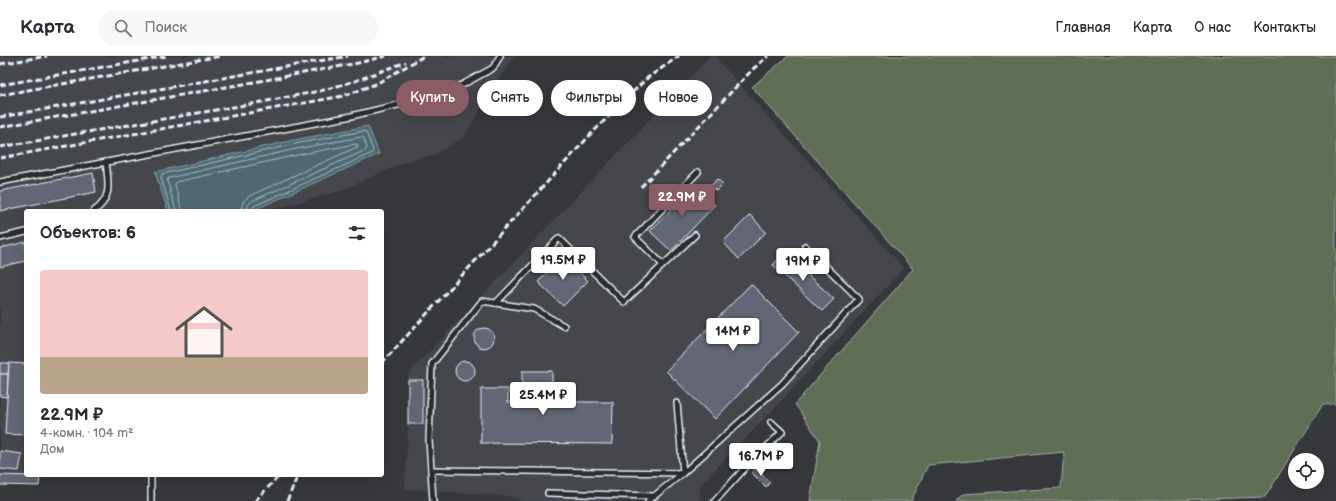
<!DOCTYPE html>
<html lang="ru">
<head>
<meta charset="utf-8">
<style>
  :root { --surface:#fff; --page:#f7f7f7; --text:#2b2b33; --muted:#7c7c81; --line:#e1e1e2; --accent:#8a5d65 }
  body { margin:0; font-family:"Balsamiq Sans",sans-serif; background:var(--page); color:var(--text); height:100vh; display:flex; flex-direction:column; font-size:15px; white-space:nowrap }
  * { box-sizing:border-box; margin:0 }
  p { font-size:13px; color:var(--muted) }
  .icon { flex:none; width:22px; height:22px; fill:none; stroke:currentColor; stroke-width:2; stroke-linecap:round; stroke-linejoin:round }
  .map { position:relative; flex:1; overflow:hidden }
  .drawer { position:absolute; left:24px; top:153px; width:360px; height:268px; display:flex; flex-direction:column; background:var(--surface); border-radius:4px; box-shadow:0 4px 16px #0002 }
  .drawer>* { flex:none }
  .hud { position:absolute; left:396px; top:24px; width:380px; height:36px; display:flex; gap:8px }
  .buttons { position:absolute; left:1288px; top:397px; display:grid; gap:8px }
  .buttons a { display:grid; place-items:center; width:36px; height:36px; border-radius:50%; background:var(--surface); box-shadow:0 4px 16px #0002; font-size:20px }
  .price { position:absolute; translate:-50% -34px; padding:0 9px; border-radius:4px; background:#fff; color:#222; font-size:13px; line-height:26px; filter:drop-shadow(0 1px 2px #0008) }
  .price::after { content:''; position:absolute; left:50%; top:24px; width:12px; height:9px; margin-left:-6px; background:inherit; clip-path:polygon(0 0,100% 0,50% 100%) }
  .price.current { background:var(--accent); color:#fff }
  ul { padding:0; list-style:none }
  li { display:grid; align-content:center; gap:8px; height:212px; padding:0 16px }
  li span { display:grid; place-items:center; height:124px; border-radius:4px; color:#555 }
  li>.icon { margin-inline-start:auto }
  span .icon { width:72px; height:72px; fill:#fffc; stroke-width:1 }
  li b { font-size:17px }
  h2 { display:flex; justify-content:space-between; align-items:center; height:48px; padding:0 16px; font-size:17px }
  .tag { padding:0 14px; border-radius:18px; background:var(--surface); box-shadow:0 4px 16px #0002; font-size:14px; line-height:36px }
  .tag.current { background:var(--accent); color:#fff }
  header { display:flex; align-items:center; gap:24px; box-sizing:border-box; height:56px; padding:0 20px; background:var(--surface); border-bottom:1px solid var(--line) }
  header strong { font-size:19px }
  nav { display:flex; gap:22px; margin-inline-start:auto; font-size:14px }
  .search { width:280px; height:36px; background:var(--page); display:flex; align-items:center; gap:10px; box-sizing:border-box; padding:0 14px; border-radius:22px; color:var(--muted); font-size:15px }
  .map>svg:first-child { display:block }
  .built { fill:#44464d }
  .green { fill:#606e57; stroke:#a4b0a8 }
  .water { fill:#4d6b72; stroke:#8ba1a8 }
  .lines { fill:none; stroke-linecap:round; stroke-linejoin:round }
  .shore { stroke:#aabbc2; stroke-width:1 }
  .building { fill:#646675; stroke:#e8f1f8 }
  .service-casing { stroke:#e8f1f8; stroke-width:8 }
  .service { stroke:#2a2d2e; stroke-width:5 }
  .rail { stroke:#e8f1f8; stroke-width:3; stroke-dasharray:6 3; stroke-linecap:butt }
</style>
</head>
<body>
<header>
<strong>Карта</strong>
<div class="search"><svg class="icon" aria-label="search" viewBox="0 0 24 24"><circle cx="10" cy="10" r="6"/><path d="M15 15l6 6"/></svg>Поиск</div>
<nav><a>Главная</a><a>Карта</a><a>О нас</a><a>Контакты</a></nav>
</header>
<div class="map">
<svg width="1336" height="445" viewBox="0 0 1336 445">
  <rect width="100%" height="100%" fill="#36383c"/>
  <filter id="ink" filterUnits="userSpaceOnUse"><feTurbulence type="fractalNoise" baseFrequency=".025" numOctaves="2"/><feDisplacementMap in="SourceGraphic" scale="8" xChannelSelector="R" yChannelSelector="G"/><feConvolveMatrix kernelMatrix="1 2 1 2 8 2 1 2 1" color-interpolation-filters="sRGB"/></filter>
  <g filter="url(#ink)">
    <g class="built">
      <path d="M0,0H515L500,21L464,81L436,98L405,106L343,134L269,155H26V419H31V420L0,419Z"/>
      <path d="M710,0H714L904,212L771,356L701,428L699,445H521L507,440L405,433L408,368V318Z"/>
    </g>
    <path class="green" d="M788,0H1336V348H1323L1265,441L1149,445H956L963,438L1061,432L1064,396L928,409L911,445H810L820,385L795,348L913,213L752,31Z"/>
    <path class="water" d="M368,70L379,98L256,153L248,155H168L155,116L294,84Z"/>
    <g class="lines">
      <g class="shore">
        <path d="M171,155L161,121L162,118L295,88L364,75L366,76L373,94L372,97L254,150L252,152V155"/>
        <path d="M176,155L167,124L169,122L296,93L361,81H363L367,92L366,94L252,145L248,149L247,155"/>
        <path d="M182,155L175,129L176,126L297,99L356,88L358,89L357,91L249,140L243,146L241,155"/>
      </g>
    </g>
    <g class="building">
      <path d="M93,117L96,136L0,155V135Z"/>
      <path d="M717,123L723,128L716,135L711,130Z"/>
      <path d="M694,130L715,149L671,195L650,175Z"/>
      <path d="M750,159L766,176L739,203L723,186Z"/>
      <path d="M26,186V205L0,211V192Z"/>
      <path d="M784,197L834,243L822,255L773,209Z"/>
      <path d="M563,200L588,225L563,250L538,226Z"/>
      <path d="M751,228L799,276L715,363L666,315Z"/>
      <circle cx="484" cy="282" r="10"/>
      <circle cx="465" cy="315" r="10"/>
      <path d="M0,307H9L8,318H0Z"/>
      <path d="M9,307L26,308V379L5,378Z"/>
      <path d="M522,315H552V346H613L612,388L481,387V333H508V346H522Z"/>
      <path d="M0,318H8L7,341L0,340Z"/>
      <rect x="408" y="324" width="15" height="44"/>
      <path d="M0,395L22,398L19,415L0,413Z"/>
      <path d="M755,412L770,426L766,431L751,416Z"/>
      <path d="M0,419L31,420V419H40L39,430L0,429Z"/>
    </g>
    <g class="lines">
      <g class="service-casing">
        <g id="service">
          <path d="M0,126L347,61L414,45L462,29L493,12L500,0"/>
          <path d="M94,155C113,142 108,126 106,106"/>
          <path d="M0,182L26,176"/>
          <path d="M663,209L635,181L698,116"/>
          <path d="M496,247L559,182L624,246L695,179"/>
          <path d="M431,414L683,417L677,347"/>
          <path d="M151,419V445"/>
          <path d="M548,437L654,440"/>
          <path d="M433,445L429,384L432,308L482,245L534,253L564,270"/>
          <path d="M648,445L683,417L782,328L859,243L805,190"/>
          <path d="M715,445L744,413L782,376L771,366"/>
        </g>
      </g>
      <use href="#service" class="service"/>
      <g class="rail">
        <path d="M0,8L47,0"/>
        <path d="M0,29L167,0"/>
        <path d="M0,39L221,0"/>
        <path d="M0,61L348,0"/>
        <path d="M0,71L249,27L358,7L386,0"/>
        <path d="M0,91L251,48L320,35L355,25L406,6"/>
        <path d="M0,102L343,40L376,28L424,0"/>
        <path d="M641,131L753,13L768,0"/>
        <path d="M382,307L592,77L646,23L679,0"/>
        <path d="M255,445L280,419"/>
        <path d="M287,445L298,419"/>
      </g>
    </g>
  </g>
</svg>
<div class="buttons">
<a><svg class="icon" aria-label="locate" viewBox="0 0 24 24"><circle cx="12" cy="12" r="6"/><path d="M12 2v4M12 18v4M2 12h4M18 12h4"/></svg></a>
</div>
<b class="price current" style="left:682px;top:162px">22.9M ₽</b>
<b class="price" style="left:563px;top:225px">19.5M ₽</b>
<b class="price" style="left:803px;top:226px">19M ₽</b>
<b class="price" style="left:733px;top:296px">14M ₽</b>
<b class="price" style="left:543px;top:360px">25.4M ₽</b>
<b class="price" style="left:761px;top:421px">16.7M ₽</b>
<div class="hud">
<a class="tag current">Купить</a>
<a class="tag">Снять</a>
<a class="tag">Фильтры</a>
<a class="tag">Новое</a>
</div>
<section class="drawer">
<h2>Объектов: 6<svg class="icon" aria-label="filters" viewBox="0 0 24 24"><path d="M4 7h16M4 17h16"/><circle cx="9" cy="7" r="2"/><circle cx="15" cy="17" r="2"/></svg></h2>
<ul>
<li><span style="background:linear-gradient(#f6c9c9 70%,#b9a48a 0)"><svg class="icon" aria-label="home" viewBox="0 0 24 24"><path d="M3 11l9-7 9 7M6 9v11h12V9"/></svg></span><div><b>22.9M ₽</b><p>4-комн. · 104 m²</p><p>Дом</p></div></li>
</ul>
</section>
</div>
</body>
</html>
